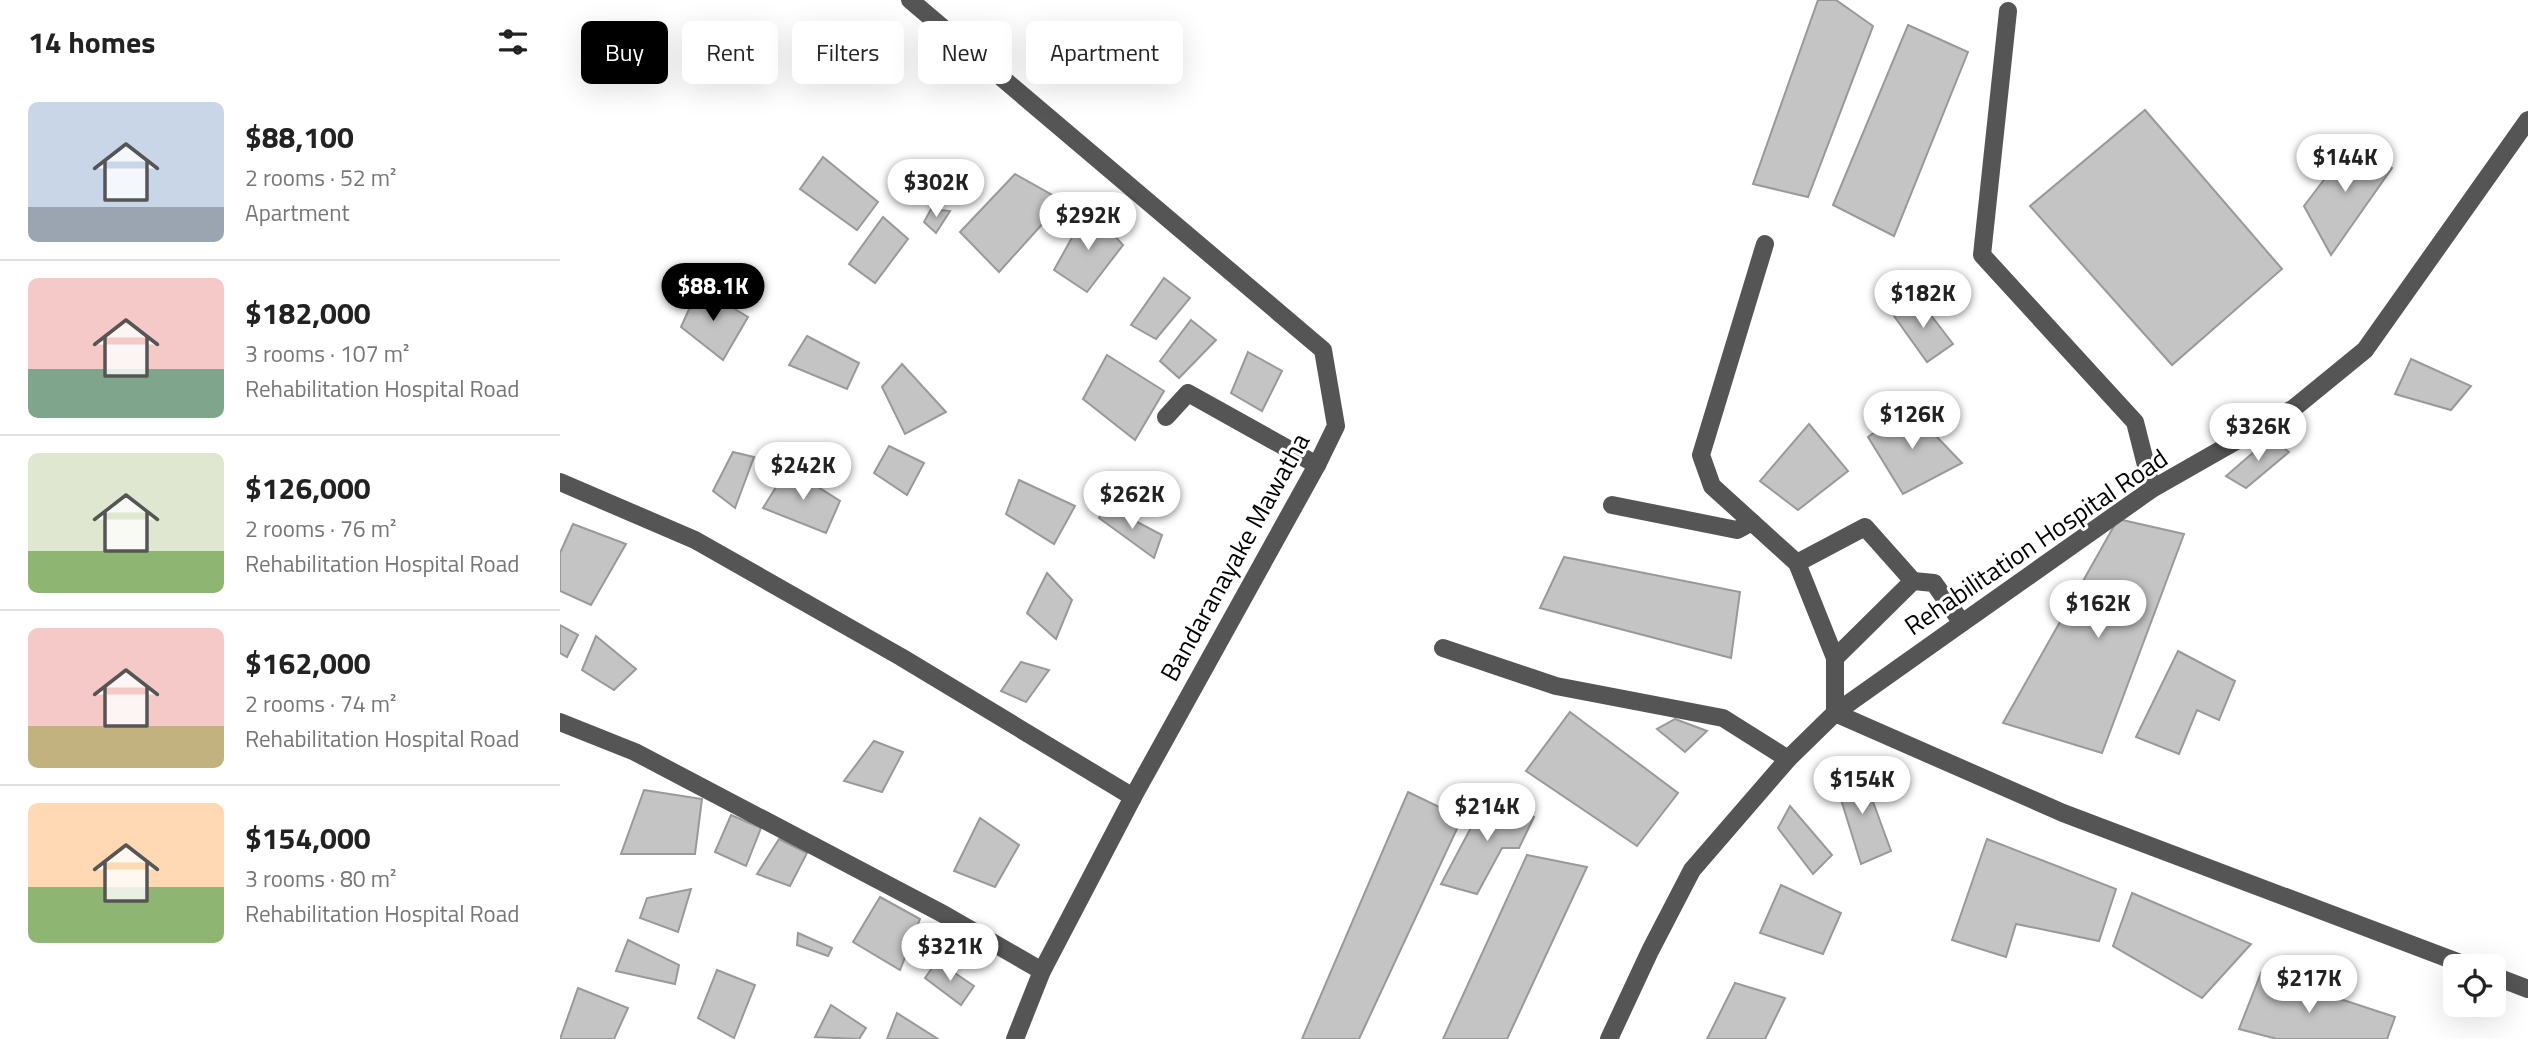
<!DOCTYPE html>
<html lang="en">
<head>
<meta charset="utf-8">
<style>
  :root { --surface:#fff; --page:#f2f2f2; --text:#222; --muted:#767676; --line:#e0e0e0; --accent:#000 }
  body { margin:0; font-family:"Titillium Web",sans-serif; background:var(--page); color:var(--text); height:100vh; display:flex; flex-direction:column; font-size:26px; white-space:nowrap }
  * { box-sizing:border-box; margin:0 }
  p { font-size:23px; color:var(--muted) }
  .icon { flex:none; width:38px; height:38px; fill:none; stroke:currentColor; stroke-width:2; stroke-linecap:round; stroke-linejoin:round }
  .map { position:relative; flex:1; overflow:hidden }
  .panel { display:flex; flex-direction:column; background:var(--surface); width:560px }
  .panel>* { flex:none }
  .top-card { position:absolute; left:21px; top:21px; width:665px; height:63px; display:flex; gap:14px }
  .controls { position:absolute; left:1883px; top:954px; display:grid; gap:14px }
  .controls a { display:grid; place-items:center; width:63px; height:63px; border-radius:10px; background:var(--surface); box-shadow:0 7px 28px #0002; font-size:35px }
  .price { position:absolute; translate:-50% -60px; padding:0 16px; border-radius:24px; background:#fff; color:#222; font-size:23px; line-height:46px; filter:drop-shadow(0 2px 4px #0008) }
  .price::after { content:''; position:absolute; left:50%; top:42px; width:21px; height:16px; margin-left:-10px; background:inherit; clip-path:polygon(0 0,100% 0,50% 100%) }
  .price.current { background:var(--accent); color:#fff }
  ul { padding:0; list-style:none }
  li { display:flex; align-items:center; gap:21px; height:175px; padding:0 28px }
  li+li { border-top:2px solid var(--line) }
  li span { display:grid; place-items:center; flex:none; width:196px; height:140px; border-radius:10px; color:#555 }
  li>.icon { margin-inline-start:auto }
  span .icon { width:84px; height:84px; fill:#fffc; stroke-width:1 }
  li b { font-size:30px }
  h2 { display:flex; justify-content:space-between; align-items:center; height:84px; padding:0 28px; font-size:30px }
  .tag { padding:0 24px; border-radius:10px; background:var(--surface); box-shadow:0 7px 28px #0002; font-size:24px; line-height:63px }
  .tag.current { background:var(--accent); color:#fff }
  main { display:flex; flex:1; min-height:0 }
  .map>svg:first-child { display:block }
  .building { fill:#c4c4c4; stroke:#999; stroke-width:2 }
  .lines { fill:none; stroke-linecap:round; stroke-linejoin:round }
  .minor { stroke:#555; stroke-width:18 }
  .labels { text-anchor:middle; stroke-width:6; stroke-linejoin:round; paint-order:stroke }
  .street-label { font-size:26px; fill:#000; stroke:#fff }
</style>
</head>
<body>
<main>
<section class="panel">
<h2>14 homes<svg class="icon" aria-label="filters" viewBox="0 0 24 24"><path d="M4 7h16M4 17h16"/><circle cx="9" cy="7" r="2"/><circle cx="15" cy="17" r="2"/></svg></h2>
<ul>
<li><span style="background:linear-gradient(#c9d6e8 75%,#9aa5b1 0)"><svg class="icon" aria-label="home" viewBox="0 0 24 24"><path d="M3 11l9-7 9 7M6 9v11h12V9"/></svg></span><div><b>$88,100</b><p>2 rooms · 52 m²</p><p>Apartment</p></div></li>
<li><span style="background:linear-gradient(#f6c9c9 65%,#7fa58c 0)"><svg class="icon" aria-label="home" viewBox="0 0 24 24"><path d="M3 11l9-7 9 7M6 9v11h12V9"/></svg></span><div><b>$182,000</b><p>3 rooms · 107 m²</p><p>Rehabilitation Hospital Road</p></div></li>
<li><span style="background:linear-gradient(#dfe7d0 70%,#8fb573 0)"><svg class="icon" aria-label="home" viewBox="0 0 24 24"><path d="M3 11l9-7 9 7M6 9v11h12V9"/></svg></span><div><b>$126,000</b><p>2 rooms · 76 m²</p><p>Rehabilitation Hospital Road</p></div></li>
<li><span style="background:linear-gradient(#f6c9c9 70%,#c2b280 0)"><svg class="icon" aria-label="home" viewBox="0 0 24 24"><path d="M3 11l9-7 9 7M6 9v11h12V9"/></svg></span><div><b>$162,000</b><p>2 rooms · 74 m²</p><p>Rehabilitation Hospital Road</p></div></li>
<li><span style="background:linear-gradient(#ffd9b3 60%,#8fb573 0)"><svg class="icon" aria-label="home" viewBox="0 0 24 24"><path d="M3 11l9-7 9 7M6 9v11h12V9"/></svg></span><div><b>$154,000</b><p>3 rooms · 80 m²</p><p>Rehabilitation Hospital Road</p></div></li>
</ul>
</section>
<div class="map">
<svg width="1968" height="1039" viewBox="0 0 1968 1039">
  <rect width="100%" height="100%" fill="#fff"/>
  <g class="building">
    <path d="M1258,0H1276L1313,26L1248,197L1193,184Z"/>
    <path d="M1348,25L1408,52L1334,236L1273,205Z"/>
    <path d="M1585,110L1722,269L1612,365L1470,206Z"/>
    <path d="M1792,143L1832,168L1771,255L1744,206Z"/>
    <path d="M263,157L318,202L297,230L240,189Z"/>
    <path d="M455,174L503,201L439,272L400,232Z"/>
    <path d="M529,207L563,245L527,292L494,270Z"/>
    <path d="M371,209L390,211L376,233L364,222Z"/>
    <path d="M323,217L348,239L315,283L289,264Z"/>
    <path d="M604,278L630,298L596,339L571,325Z"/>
    <path d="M139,287L188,317L163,360L121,327Z"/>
    <path d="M1357,297L1393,344L1367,362L1334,316Z"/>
    <path d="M631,320L656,340L619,378L600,361Z"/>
    <path d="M247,336L299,363L287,389L229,365Z"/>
    <path d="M688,352L722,371L702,411L671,393Z"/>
    <path d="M547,355L604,391L575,440L523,399Z"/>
    <path d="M1851,359L1911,386L1891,410L1835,394Z"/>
    <path d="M342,364L386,412L345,434L322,387Z"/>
    <path d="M1349,408L1402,463L1343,494L1308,437Z"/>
    <path d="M1249,424L1288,471L1238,510L1200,481Z"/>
    <path d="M1710,438L1729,452L1686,488L1666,476Z"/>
    <path d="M329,446L364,463L347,495L314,473Z"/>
    <path d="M173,452L194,457L175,508L153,491Z"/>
    <path d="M228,468L280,501L266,533L203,508Z"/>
    <path d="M459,480L515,506L494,544L446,514Z"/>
    <path d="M545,505L602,535L594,558L539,518Z"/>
    <path d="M1558,519L1624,534L1542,753L1443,723Z"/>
    <path d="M13,524L66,544L31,605L0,591V553Z"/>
    <path d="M1004,557L1180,592L1171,658L980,608Z"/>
    <path d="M487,573L512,600L496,639L467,613Z"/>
    <path d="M0,625L18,635L7,657L0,653Z"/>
    <path d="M36,636L76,669L54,690L22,670Z"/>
    <path d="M1618,651L1675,681L1659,720L1637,710L1619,754L1576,737Z"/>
    <path d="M461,662L489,670L466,702L441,691Z"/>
    <path d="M1010,712L1118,793L1077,846L966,771Z"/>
    <path d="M1115,719L1147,731L1125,752L1097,729Z"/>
    <path d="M314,741L343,752L322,792L284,781Z"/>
    <path d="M1301,769L1331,851L1301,864L1274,777Z"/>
    <path d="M84,790L142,799L135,854H61Z"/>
    <path d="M848,792L902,818L799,1039H742Z"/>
    <path d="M930,792L974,817L959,848H942L917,894L881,884Z"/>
    <path d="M1230,806L1272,855L1253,874L1218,828Z"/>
    <path d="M171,815L201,828L186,866L155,852Z"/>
    <path d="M420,818L459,845L435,887L394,871Z"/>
    <path d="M219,839L247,853L230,886L197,874Z"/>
    <path d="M1427,839L1556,889L1539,941L1456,924L1446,957L1392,940Z"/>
    <path d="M967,855L1027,867L947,1039H883Z"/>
    <path d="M1221,885L1281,913L1263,954L1200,933Z"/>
    <path d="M131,889L118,932L80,918L87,898Z"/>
    <path d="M1572,893L1691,944L1642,998L1553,946Z"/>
    <path d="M320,897L360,919L340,970L293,942Z"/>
    <path d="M238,933L272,948L268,956L237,945Z"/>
    <path d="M68,940L119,965L115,984L56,971Z"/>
    <path d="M377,961L414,986L401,1005L365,978Z"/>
    <path d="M157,970L195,985L174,1038L138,1018Z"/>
    <path d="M1701,973L1835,1017L1827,1039H1717L1679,1029Z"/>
    <path d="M1175,983L1225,998L1205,1039H1147Z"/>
    <path d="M18,988L68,1008L54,1039H0Z"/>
    <path d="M271,1005L306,1028L299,1039L255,1037Z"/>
    <path d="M337,1013L378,1039H327Z"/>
  </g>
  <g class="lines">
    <g class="minor">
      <path d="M350,0L763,350L776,426L757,465L573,797L482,971L455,1039"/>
      <path d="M1448,11L1422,255L1575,422L1592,489"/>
      <path d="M1205,244L1141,455L1152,486L1237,563L1275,658"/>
      <path d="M606,417L628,393L757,465"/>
      <path d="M0,482L135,540L341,657L573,797"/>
      <path d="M1052,505L1177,530L1192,522"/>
      <path d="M1237,563L1305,527L1353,581"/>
      <path d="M1402,623L1374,583L1353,581L1275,658V713L1503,813L1908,966"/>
      <path d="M883,648L996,686L1163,718L1228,759"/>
      <path d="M0,722L75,752L385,915L482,971"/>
      <path d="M1934,976L1968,989"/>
      <path d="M1049,1039L1090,951L1132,870L1228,759L1275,713L1402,623L1592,489L1734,408L1805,350L1968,120"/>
    </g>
  </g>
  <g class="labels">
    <g class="street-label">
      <text transform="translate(1476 542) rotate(-34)" y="9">Rehabilitation Hospital Road</text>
      <text transform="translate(675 557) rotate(-61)" y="9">Bandaranayake Mawatha</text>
    </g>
  </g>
</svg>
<div class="controls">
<a><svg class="icon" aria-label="locate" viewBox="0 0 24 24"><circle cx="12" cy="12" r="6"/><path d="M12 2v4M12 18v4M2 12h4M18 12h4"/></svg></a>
</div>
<b class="price" style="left:1785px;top:194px">$144K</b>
<b class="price" style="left:376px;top:219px">$302K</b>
<b class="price" style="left:528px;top:252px">$292K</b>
<b class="price current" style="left:153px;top:323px">$88.1K</b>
<b class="price" style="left:1363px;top:330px">$182K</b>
<b class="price" style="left:1352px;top:451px">$126K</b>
<b class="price" style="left:1698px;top:463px">$326K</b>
<b class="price" style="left:243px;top:502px">$242K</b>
<b class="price" style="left:572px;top:531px">$262K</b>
<b class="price" style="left:1538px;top:640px">$162K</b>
<b class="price" style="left:1302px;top:816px">$154K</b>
<b class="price" style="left:927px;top:843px">$214K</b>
<b class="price" style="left:390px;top:983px">$321K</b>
<b class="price" style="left:1749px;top:1015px">$217K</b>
<div class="top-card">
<a class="tag current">Buy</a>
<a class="tag">Rent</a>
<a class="tag">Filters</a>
<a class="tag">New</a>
<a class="tag">Apartment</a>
</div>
</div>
</main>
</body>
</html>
